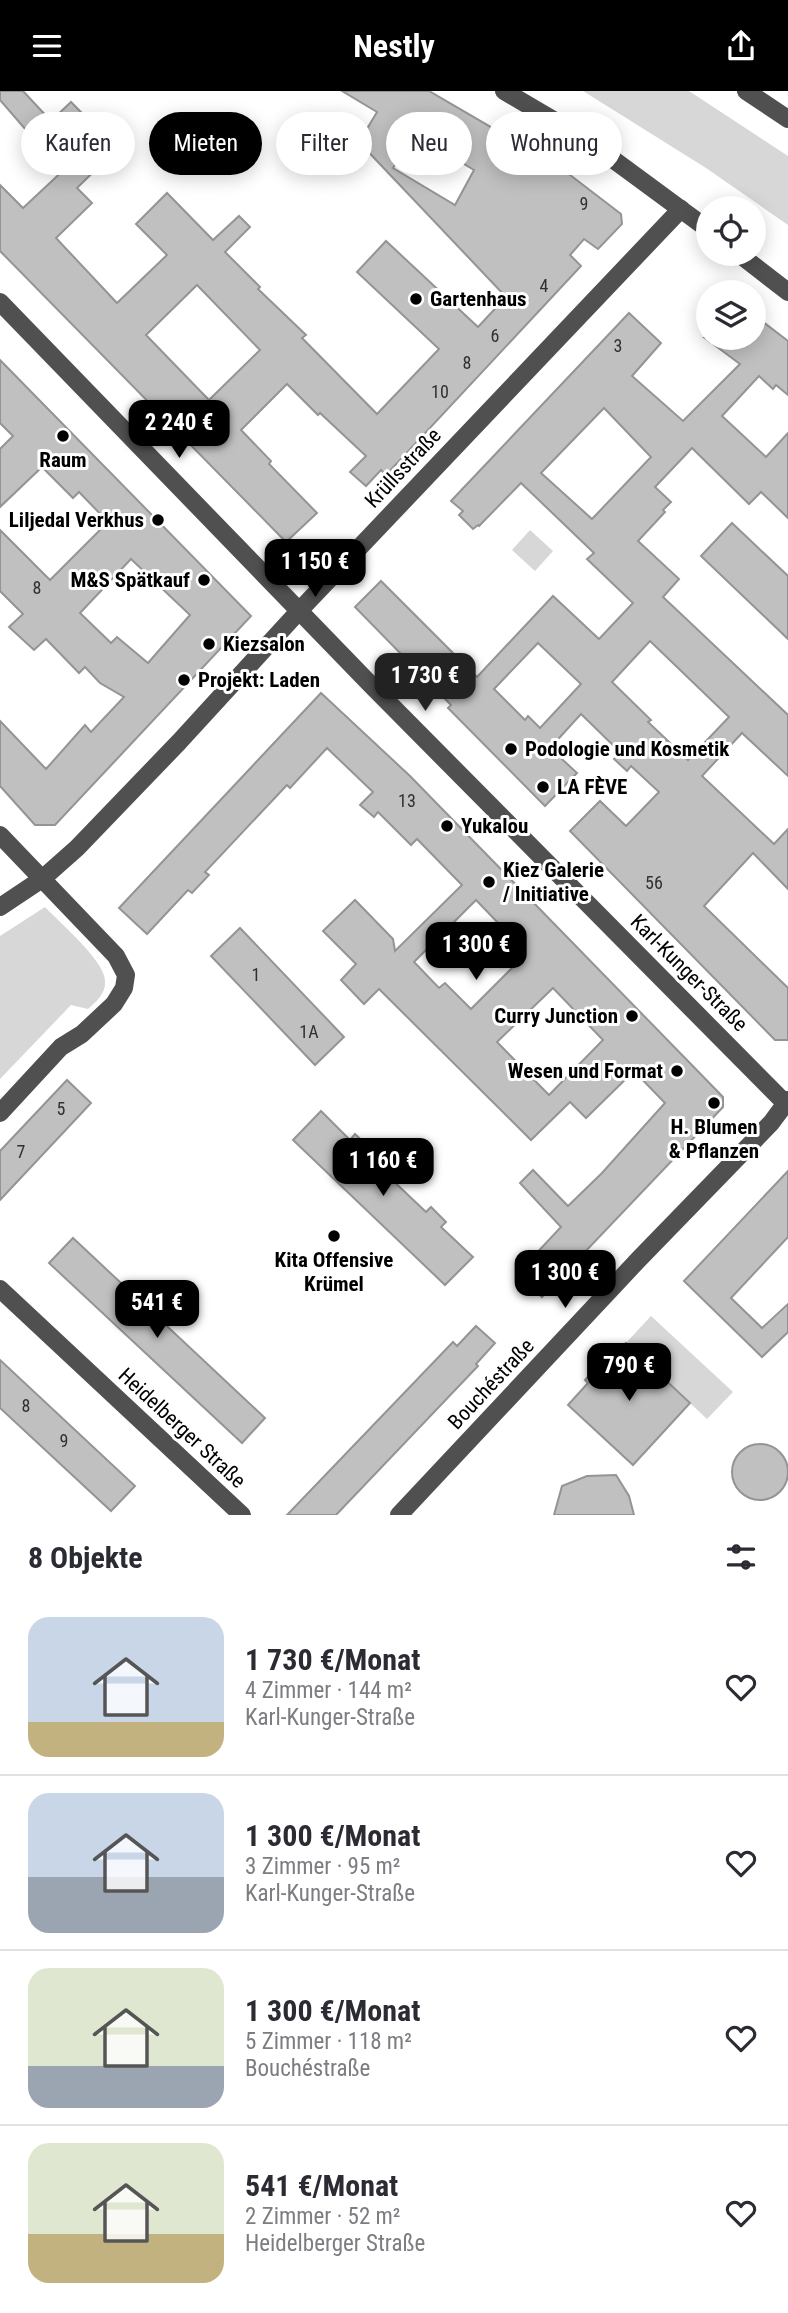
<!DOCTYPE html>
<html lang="de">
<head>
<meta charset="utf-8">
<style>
  :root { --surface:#fff; --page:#f7f7f7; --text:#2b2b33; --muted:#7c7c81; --line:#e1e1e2; --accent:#000 }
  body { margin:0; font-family:"Roboto Condensed",sans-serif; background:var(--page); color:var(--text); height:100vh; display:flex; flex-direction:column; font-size:26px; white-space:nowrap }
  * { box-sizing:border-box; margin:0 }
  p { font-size:23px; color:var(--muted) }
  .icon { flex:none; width:38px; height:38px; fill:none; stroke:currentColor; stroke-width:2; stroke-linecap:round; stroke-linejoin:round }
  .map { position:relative; height:1424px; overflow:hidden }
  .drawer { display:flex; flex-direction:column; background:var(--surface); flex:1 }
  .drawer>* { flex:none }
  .top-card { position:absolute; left:21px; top:21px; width:747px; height:63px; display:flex; gap:14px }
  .tools { position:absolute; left:696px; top:105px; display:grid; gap:14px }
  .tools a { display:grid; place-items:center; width:70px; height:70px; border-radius:50%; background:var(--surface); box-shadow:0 4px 18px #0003; font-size:35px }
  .price { position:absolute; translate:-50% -60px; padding:0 16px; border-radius:14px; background:var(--accent); color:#fff; font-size:23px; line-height:46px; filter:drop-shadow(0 2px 4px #0008) }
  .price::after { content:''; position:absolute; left:50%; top:42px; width:21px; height:16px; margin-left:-10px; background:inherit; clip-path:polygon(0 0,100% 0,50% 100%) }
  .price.selected { background:#222; color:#fff }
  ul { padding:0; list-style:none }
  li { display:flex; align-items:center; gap:21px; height:175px; padding:0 28px }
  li+li { border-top:2px solid var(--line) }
  li span { display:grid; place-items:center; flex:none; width:196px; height:140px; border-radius:21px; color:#555 }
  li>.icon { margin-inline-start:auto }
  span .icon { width:84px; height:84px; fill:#fffc; stroke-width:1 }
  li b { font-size:30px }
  h2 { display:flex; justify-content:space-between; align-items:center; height:84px; padding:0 28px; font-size:30px }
  .tag { padding:0 24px; border-radius:32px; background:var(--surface); box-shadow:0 4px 18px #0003; font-size:24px; line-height:63px }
  .tag.selected { background:var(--accent); color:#fff }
  header { display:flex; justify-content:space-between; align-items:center; height:91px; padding:0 28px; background:var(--accent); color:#fff; font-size:32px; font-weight:700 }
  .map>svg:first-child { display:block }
  .green { fill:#d7d7d7 }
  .building { fill:#c0c0c0; stroke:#949494; stroke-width:2; fill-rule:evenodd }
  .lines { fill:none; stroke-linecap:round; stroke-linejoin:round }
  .minor { stroke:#505050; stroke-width:18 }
  .poi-dot { fill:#000; stroke:#fff; stroke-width:2.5 }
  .labels { text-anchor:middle; stroke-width:6; stroke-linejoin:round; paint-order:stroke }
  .number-label { font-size:18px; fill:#303030 }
  .poi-label { font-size:21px; font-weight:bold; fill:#000; stroke:#fff; text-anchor:start }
  .street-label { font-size:21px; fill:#000; stroke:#fff }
</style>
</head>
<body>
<header><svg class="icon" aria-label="menu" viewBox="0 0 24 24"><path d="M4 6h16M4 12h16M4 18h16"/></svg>Nestly<svg class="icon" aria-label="share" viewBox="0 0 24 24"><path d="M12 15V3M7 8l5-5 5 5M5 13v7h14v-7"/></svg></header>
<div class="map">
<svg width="788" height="1424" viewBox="0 0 788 1424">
  <rect width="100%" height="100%" fill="#fff"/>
  <g class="green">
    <path d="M583,0H689L788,65V134L706,77Z"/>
    <path d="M530,439L553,460L535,480L512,459Z"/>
    <path d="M45,816C60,832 105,870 105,890C106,902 97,910 88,918L71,914L0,988V845Z"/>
    <path d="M651,1225L733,1301L707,1328L626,1252Z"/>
  </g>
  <g class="building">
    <path d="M0,0H23L51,30L71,11L117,58L77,97L92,112L56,147L117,212L167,164L136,133L167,102L213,149L239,125L250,136L225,161L260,196L258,198L306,244L302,247L377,323L439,258L357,181L386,150L478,236L506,206L359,51L377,21L342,0H429L561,77L621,123L622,133L598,158L584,148L570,164L581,175L386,384L381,379L366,395L350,381L366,365L320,322L318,324L287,293L241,339L271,370L269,373L317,422L286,451L0,160V94L23,117L68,75L30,35L26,39L0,9ZM415,44L474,79L455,114L393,77ZM197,194L260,259L209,309L146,244Z"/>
    <path d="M629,222L661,252L632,285L683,330L740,273L705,247H754V224L788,250V304L776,294L773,298L759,285L722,325L766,366L788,342V427L761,401L749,413L692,357L655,396L671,411L663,419L665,421L638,450L679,488L663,506L788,624V685L742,642L702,685L774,753L788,738V798L753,762L704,815L788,897V949H775L570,740L600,710L626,735L659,701L631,675L627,680L614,668L620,661L581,623L550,657L577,682L545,715L448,617L451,614L355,516L381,490L477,586L553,505L599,548L633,512L587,468L594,462L521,392L479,435L478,434L473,438L459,424L463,420L451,410ZM604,317L651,366L592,428L541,382ZM650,550L729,626L688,669L648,631L651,629L612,591ZM538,552L581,593L540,637L528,625L525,629L494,598Z"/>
    <path d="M0,269L251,525L55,734H35L0,695V630L46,678L85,634L91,641L124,606L100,592L85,576L79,582L46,548L34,559L9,536L23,523L0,500V439L50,489L108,431L79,401L73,407L42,376L0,416V358L13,345L0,332ZM131,468L190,524L148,572L117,546L111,552L80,522Z"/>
    <path d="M732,432L788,485V548L701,465Z"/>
    <path d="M321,602L410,685L723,1006V1016L542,1206L517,1183L561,1136L520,1092L533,1079L568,1115L602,1082L665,1012L634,980L586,1027L570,1011L531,1049L379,898L364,913L341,889L356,873L323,840L355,809L393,848L395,860L462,794L417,748L411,754L378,721L374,726L360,714L373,701L327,657L290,697L287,694L205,781L209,784L192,802L188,799L147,843L119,817ZM476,809L502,836L492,845L518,871L471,918L445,892L439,897L414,871ZM553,897L603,949L549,1004L497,951Z"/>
    <path d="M240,837L344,946L315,974L211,865Z"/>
    <path d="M67,989L91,1012L0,1109V1060Z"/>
    <path d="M321,1020L350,1049L355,1043L371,1058L366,1064L426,1121L431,1116L446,1131L441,1136L473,1166L445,1194L293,1049Z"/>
    <path d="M788,1080V1146L731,1207L762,1237L788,1213V1241L762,1266L684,1190Z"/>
    <path d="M73,1147L265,1327L242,1352L49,1172Z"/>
    <path d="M476,1235L495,1252L476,1273L478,1275L336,1424H287L453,1251L457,1255Z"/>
    <path d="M626,1252L690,1312L633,1374L568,1314L588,1292L585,1289L602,1271L605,1274Z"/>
    <path d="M0,1269L135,1395L111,1420L0,1317Z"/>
    <circle cx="760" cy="1381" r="28"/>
    <path d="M616,1384L629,1405L634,1424H554L562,1395L587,1385Z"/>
  </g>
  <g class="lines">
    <g class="minor">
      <path d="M504,0L584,47L709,139"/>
      <path d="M746,0L788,28"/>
      <path d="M739,163L788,201"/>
      <path d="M0,211L371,594L788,1015"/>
      <path d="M0,744L116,865L126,884L124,897L114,913L82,943L61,956L0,1022"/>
      <path d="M0,816L42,788L77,757L179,651L299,520L681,118"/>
      <path d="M0,1198L242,1424"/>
      <path d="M399,1424L639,1168L771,1032L788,1009"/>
    </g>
  </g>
  <g class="poi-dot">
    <circle cx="416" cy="208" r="7"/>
    <circle cx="63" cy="345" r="7"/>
    <circle cx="158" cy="429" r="7"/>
    <circle cx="204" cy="489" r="7"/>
    <circle cx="209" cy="553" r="7"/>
    <circle cx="184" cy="589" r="7"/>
    <circle cx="511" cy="658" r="7"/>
    <circle cx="543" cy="696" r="7"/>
    <circle cx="447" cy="735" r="7"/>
    <circle cx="489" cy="791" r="7"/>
    <circle cx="632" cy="925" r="7"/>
    <circle cx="677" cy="980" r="7"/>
    <circle cx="714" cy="1012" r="7"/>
    <circle cx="334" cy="1145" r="7"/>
  </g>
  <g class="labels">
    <g class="number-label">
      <text x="584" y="119">9</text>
      <text x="544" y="201">4</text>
      <text x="495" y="251">6</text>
      <text x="618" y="261">3</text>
      <text x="467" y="278">8</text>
      <text x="440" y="307">10</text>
      <text x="37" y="503">8</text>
      <text x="407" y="716">13</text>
      <text x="654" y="798">56</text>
      <text x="256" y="890">1</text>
      <text x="309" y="947">1A</text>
      <text x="61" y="1024">5</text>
      <text x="21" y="1067">7</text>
      <text x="26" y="1321">8</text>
      <text x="64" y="1356">9</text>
    </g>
    <g class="poi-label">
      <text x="430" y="215">Gartenhaus</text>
      <text x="63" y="376" text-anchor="middle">Raum</text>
      <text x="144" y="436" text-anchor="end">Liljedal Verkhus</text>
      <text x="190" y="496" text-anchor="end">M&amp;S Spätkauf</text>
      <text x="223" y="560">Kiezsalon</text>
      <text x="198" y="596">Projekt: Laden</text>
      <text x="525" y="665">Podologie und Kosmetik</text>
      <text x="557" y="703">LA FÈVE</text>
      <text x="461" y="742">Yukalou</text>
      <text x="503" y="786">Kiez Galerie<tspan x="503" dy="24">/ Initiative</tspan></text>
      <text x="618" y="932" text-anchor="end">Curry Junction</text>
      <text x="663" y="987" text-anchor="end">Wesen und Format</text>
      <text x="714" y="1043" text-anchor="middle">H. Blumen<tspan x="714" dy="24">&amp; Pflanzen</tspan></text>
      <text x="334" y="1176" text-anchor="middle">Kita Offensive<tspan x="334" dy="24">Krümel</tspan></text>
    </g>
    <g class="street-label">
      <text transform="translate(403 377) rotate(-47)" y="7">Krüllsstraße</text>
      <text transform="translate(689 882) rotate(45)" y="7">Karl-Kunger-Straße</text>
      <text transform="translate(491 1293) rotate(-47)" y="7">Bouchéstraße</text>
      <text transform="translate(182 1337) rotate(43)" y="7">Heidelberger Straße</text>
    </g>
  </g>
</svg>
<div class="tools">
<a><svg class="icon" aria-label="locate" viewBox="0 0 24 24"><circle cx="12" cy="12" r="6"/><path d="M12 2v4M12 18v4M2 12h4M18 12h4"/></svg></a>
<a><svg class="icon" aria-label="layers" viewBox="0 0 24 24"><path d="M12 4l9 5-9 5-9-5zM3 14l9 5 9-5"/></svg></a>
</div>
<b class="price" style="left:179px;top:369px">2 240 €</b>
<b class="price" style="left:315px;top:508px">1 150 €</b>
<b class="price selected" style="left:425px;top:622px">1 730 €</b>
<b class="price" style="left:476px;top:891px">1 300 €</b>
<b class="price" style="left:383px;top:1107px">1 160 €</b>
<b class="price" style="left:565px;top:1219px">1 300 €</b>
<b class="price" style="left:157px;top:1249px">541 €</b>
<b class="price" style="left:629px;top:1312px">790 €</b>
<div class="top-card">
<a class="tag">Kaufen</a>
<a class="tag selected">Mieten</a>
<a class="tag">Filter</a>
<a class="tag">Neu</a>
<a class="tag">Wohnung</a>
</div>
</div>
<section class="drawer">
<h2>8 Objekte<svg class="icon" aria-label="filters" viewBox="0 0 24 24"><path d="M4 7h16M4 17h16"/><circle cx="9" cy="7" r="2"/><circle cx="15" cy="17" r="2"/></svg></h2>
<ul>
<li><span style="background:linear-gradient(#c9d6e8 75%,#c2b280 0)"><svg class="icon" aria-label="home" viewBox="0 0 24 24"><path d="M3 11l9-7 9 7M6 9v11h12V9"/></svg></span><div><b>1 730 €/Monat</b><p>4 Zimmer · 144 m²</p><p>Karl-Kunger-Straße</p></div><svg class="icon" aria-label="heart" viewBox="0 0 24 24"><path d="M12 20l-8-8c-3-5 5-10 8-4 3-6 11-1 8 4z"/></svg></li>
<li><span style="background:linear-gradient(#c9d6e8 60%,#9aa5b1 0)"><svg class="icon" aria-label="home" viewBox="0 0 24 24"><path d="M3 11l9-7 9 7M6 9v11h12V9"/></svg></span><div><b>1 300 €/Monat</b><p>3 Zimmer · 95 m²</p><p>Karl-Kunger-Straße</p></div><svg class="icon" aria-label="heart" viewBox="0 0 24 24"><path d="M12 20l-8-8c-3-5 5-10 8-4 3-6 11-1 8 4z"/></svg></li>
<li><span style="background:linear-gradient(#dfe7d0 70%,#9aa5b1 0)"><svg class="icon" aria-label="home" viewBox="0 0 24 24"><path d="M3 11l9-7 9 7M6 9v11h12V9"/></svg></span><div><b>1 300 €/Monat</b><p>5 Zimmer · 118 m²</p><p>Bouchéstraße</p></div><svg class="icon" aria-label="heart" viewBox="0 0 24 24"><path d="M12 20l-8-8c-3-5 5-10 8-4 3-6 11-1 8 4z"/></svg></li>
<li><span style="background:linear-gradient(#dfe7d0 65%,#c2b280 0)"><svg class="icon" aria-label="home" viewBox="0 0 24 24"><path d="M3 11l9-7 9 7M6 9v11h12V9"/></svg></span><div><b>541 €/Monat</b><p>2 Zimmer · 52 m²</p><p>Heidelberger Straße</p></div><svg class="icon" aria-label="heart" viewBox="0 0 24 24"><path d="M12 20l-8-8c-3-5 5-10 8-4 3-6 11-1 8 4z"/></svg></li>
</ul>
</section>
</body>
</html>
